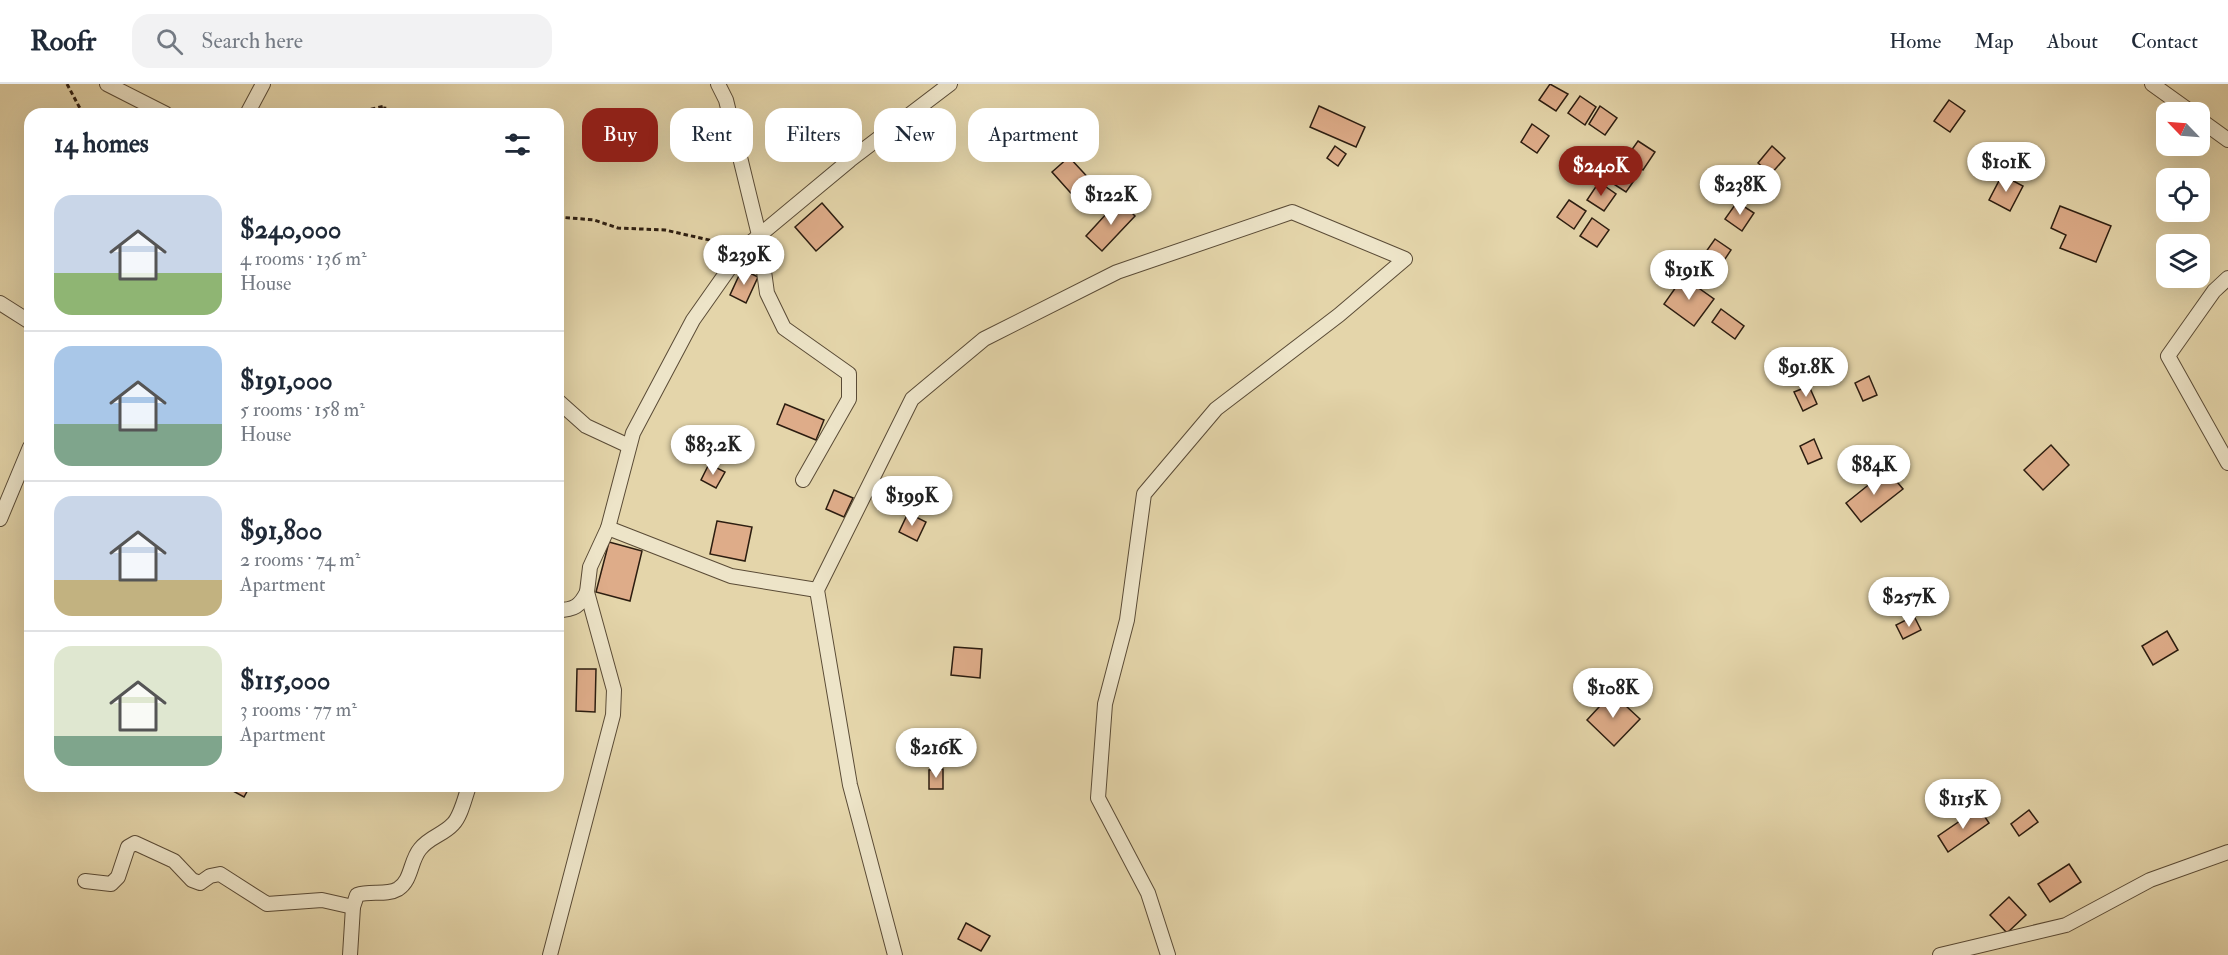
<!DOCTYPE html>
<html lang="en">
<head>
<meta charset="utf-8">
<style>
  :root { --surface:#fff; --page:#f2f2f3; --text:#1f2937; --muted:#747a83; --line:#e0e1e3; --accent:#8f2418 }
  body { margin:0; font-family:"IM FELL Double Pica",serif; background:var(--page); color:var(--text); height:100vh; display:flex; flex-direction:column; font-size:22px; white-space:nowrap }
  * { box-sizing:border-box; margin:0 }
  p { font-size:20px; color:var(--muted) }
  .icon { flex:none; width:33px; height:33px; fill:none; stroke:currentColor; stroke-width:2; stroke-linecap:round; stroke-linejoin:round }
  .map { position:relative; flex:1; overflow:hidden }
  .side { position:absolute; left:24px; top:24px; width:540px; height:684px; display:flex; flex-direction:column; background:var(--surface); border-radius:18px; box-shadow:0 6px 24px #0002 }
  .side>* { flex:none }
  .hud { position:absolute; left:582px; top:24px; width:570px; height:54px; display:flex; gap:12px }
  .needle { width:39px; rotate:295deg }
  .controls { position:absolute; left:2156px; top:18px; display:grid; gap:12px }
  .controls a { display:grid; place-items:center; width:54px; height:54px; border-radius:12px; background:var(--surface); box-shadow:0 6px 24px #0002; font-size:30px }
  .price { position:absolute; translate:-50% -51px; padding:0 14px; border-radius:21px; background:#fff; color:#222; font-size:20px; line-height:39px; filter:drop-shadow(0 2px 3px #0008) }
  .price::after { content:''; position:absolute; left:50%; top:36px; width:18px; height:14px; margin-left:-9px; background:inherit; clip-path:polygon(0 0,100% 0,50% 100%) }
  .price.on { background:var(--accent); color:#fff }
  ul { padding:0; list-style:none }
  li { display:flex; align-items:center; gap:18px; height:150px; padding:0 30px }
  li+li { border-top:2px solid var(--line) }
  li span { display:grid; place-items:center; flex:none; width:168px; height:120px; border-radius:18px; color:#555 }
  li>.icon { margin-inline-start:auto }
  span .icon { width:72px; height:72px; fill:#fffc; stroke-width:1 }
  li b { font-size:26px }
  h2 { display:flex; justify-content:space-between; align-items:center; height:72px; padding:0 30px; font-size:26px }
  .tag { padding:0 21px; border-radius:18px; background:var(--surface); box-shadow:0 6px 24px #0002; font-size:21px; line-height:54px }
  .tag.on { background:var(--accent); color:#fff }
  header { display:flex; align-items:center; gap:36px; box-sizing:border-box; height:84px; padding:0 30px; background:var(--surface); border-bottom:2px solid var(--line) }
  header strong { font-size:28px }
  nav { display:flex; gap:33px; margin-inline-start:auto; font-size:21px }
  .search { width:420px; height:54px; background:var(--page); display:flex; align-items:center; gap:15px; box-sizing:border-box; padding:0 21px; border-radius:18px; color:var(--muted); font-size:22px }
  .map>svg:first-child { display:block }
  .building { fill:#deac89; stroke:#2c1d10; stroke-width:1.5 }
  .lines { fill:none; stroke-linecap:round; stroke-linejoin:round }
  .street-casing { stroke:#5a4b36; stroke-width:16 }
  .path { stroke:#2c1d10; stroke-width:3; stroke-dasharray:4.5 3; stroke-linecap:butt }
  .street { stroke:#ede4c8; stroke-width:14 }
</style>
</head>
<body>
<header>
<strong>Roofr</strong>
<div class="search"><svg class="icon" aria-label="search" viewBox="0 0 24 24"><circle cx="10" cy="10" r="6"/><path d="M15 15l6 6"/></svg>Search here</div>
<nav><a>Home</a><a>Map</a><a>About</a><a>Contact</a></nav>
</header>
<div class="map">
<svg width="2228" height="871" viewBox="0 0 2228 871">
  <rect width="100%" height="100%" fill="#e4d5aa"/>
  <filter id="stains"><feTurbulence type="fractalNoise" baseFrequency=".00333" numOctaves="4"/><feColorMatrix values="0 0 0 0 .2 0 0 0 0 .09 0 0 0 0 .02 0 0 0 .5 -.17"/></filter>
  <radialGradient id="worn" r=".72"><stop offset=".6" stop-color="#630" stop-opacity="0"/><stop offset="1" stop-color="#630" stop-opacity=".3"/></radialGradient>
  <g class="building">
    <path d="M1550,0L1568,10L1556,27L1539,16Z"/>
    <path d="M1580,12L1596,23L1585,41L1568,29Z"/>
    <path d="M1949,16L1965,27L1950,48L1934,37Z"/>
    <path d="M1319,22L1365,43L1356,63L1310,43Z"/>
    <path d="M1600,22L1617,34L1605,51L1589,40Z"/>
    <path d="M1532,40L1549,52L1537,69L1521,58Z"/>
    <path d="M1638,57L1655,68L1643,86L1626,74Z"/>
    <path d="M1335,62L1346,70L1338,82L1327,74Z"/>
    <path d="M1772,62L1785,74L1771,90L1758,79Z"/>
    <path d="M1575,68L1592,80L1580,97L1563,85Z"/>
    <path d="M1069,73L1094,100L1077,116L1052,88Z"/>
    <path d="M1621,79L1638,91L1626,108L1609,97Z"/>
    <path d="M2002,91L2023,102L2010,127L1989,116Z"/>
    <path d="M1599,98L1616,110L1604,127L1587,116Z"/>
    <path d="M1119,116L1135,132L1102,167L1086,152Z"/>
    <path d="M1569,116L1586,127L1574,145L1557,133Z"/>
    <path d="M1737,118L1754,129L1742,147L1725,135Z"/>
    <path d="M822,119L843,143L816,167L795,143Z"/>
    <path d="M2060,122L2111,142L2096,178L2060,164L2066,151L2051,144Z"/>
    <path d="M1592,134L1609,146L1597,163L1580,152Z"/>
    <path d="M1715,155L1731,166L1719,184L1703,172Z"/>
    <path d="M742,185L758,193L746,219L730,211Z"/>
    <path d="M1683,193L1714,215L1694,242L1664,220Z"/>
    <path d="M1721,225L1744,242L1735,255L1712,238Z"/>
    <path d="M1869,292L1877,311L1863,317L1855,299Z"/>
    <path d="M1809,302L1817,320L1803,327L1794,308Z"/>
    <path d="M785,320L824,336L816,356L777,340Z"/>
    <path d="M1814,355L1822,374L1808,380L1800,362Z"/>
    <path d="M2051,361L2069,381L2043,406L2024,386Z"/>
    <path d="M709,380L725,388L716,404L701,396Z"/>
    <path d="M1887,386L1903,405L1861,438L1846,419Z"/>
    <path d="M834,406L853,414L844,433L826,425Z"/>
    <path d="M908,429L926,438L917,457L899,448Z"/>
    <path d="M717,437L752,443L745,477L710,470Z"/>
    <path d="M609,458L642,467L630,517L596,508Z"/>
    <path d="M1914,532L1921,546L1903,555L1896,541Z"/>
    <path d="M2167,547L2178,566L2153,581L2142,562Z"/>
    <path d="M954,563L982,565L980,594L951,591Z"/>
    <path d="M577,585H596L595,628L576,627Z"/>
    <path d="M1612,609L1640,635L1614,662L1587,636Z"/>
    <path d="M943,685V705H929V686Z"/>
    <path d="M224,702H250L244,713Z"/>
    <path d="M1979,724L1989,739L1948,768L1938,752Z"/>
    <path d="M2029,726L2038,738L2019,752L2011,740Z"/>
    <path d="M2069,780L2081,798L2050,818L2038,800Z"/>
    <path d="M2009,813L2026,831L2007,849L1990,831Z"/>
    <path d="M966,839L990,852L981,867L958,855Z"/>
  </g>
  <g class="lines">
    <g class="street-casing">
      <g id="street">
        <path d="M107,0L166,30"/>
        <path d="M718,0L726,16L759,151L767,209L784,244L849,290V315L803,396"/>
        <path d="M2152,0L2191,28"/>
        <path d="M247,30L263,0"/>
        <path d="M2199,35L2228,56"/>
        <path d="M2228,194L2214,207L2168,272L2228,379"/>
        <path d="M0,219L30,238"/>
        <path d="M558,317L586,342L629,362"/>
        <path d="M0,435L30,363"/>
        <path d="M608,444L731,492L817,506"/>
        <path d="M558,526C574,526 580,522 587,508"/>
        <path d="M85,797L111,800L118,793L128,763L135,759L174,777L192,796L200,799L210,792L220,790L267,820L322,816L353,823"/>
        <path d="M350,871L353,823L357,811C370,806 386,812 398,805C412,796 410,777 420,765C429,753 443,751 453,740C461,732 465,713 469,702"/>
        <path d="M550,871L613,631L614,606L587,508L590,483L608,444L633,349L693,236L743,165L850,76L950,0"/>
        <path d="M895,871L850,701L817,506L912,315L984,255L1117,188L1292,128L1405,175L1339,231L1216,325L1144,410L1127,536L1105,620L1098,714L1148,809L1168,871"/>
        <path d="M1940,871L2066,841L2150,796L2228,768"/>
      </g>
    </g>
    <g class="path">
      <path d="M67,0L83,30"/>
      <path d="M349,30L385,22L384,30"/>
      <path d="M558,133L594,136L618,144L665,146L727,160"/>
    </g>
    <use href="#street" class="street"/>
  </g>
  <rect width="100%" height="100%" filter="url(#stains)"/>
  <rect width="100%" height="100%" fill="url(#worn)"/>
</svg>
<div class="controls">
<a><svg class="needle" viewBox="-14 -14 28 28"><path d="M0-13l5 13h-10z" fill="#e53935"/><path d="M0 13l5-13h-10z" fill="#747a83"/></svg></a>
<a><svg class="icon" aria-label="locate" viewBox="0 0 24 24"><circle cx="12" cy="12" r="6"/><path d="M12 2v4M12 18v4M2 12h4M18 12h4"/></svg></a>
<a><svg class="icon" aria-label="layers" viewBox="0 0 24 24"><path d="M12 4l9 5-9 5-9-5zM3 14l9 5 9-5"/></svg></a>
</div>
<b class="price" style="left:2006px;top:109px">$101K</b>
<b class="price on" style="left:1601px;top:113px">$240K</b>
<b class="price" style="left:1740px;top:132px">$238K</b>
<b class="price" style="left:1111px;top:142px">$122K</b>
<b class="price" style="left:744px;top:202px">$239K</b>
<b class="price" style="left:1689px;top:217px">$191K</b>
<b class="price" style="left:1806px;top:314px">$91.8K</b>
<b class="price" style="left:713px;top:392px">$83.2K</b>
<b class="price" style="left:1874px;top:412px">$84K</b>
<b class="price" style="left:912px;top:443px">$199K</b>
<b class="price" style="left:1909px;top:544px">$257K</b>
<b class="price" style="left:1613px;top:635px">$108K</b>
<b class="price" style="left:936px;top:695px">$216K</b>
<b class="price" style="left:1963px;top:746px">$115K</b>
<div class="hud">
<a class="tag on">Buy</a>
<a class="tag">Rent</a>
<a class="tag">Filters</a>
<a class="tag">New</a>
<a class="tag">Apartment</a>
</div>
<section class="side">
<h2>14 homes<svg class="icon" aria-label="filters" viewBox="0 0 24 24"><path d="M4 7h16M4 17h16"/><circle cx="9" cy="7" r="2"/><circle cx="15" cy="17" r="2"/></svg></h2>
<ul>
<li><span style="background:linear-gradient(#c9d6e8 65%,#8fb573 0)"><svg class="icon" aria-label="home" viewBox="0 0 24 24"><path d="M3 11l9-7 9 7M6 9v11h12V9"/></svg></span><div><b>$240,000</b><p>4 rooms · 136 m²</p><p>House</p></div></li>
<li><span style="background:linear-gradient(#a9c7e8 65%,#7fa58c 0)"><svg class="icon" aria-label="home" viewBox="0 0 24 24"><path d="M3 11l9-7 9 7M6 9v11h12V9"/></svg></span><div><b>$191,000</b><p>5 rooms · 158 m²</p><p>House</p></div></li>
<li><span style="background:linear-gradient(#c9d6e8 70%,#c2b280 0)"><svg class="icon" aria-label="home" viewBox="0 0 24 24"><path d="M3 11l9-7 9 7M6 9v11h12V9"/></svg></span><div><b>$91,800</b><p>2 rooms · 74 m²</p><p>Apartment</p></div></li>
<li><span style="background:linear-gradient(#dfe7d0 75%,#7fa58c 0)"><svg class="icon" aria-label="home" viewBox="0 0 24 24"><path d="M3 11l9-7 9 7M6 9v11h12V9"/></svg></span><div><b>$115,000</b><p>3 rooms · 77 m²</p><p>Apartment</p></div></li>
</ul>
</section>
</div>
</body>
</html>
